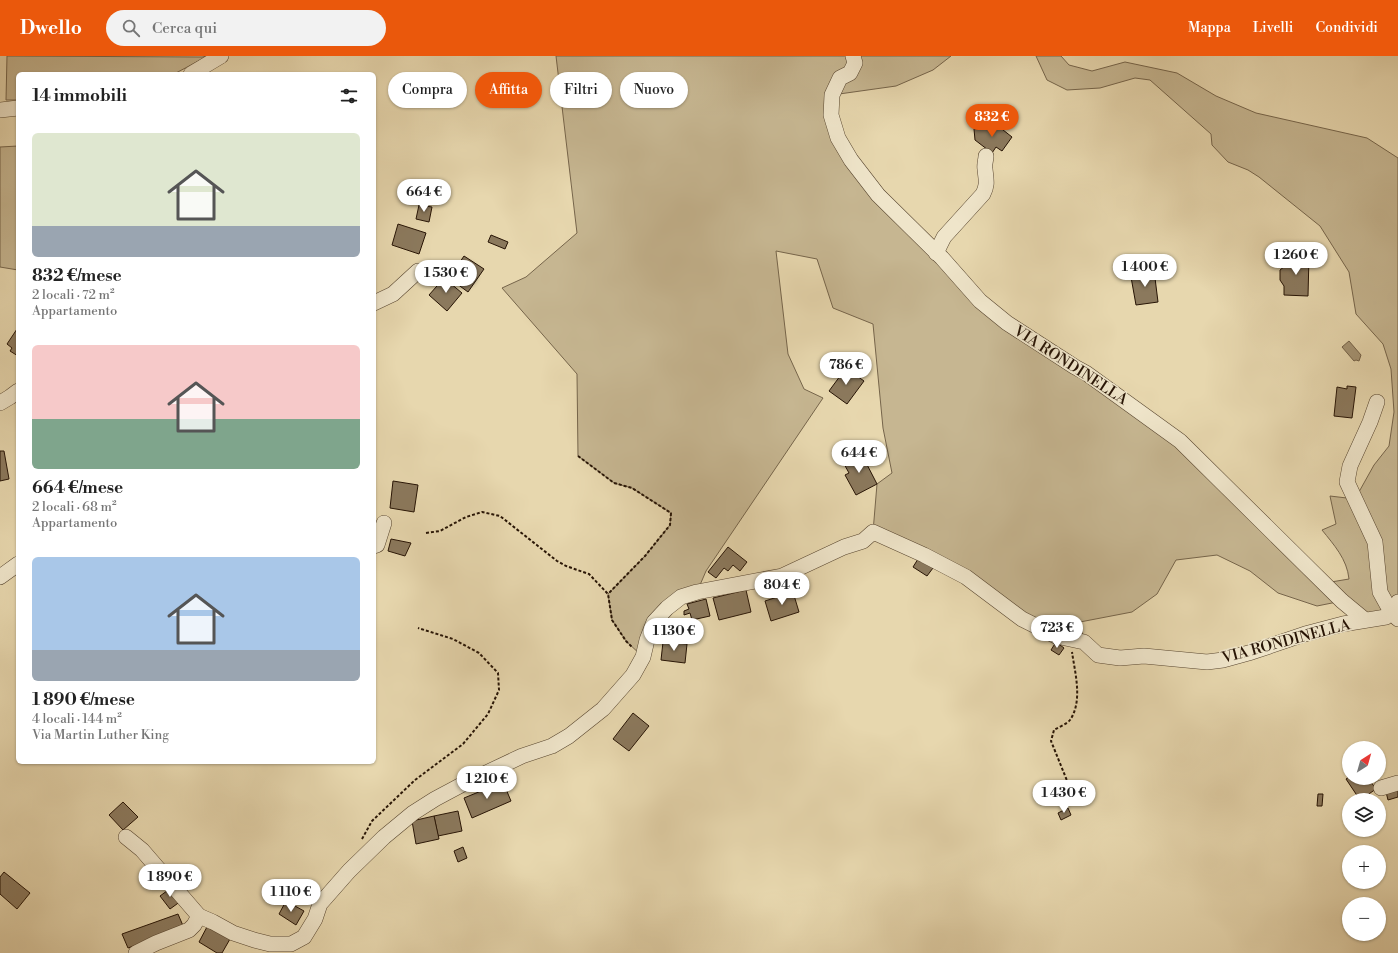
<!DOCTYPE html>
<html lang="it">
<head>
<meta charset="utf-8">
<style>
  :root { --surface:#fff; --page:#f2f2f2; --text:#222; --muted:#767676; --accent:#ea580c }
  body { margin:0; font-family:"Libre Bodoni",serif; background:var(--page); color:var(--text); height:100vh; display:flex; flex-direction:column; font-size:15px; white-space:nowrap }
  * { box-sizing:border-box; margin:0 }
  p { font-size:13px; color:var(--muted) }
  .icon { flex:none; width:22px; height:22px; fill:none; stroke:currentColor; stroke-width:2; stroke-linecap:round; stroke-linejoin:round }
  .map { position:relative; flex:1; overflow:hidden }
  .side { position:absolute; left:16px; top:16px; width:360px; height:692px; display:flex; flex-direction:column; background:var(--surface); border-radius:6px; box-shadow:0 1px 3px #0004 }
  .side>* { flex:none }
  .top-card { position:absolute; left:388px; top:16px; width:380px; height:36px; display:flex; gap:8px }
  .needle { width:26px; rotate:37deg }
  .controls { position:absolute; left:1342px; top:685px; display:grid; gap:8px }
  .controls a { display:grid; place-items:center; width:44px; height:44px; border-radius:50%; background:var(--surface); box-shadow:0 1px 3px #0004; font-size:20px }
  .price { position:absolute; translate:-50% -34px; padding:0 9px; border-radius:14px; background:#fff; color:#222; font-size:13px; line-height:26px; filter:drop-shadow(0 1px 2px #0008) }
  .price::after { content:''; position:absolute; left:50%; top:24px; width:12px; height:9px; margin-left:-6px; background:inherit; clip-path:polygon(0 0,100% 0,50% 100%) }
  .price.on { background:var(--accent); color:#fff }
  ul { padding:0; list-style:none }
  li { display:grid; align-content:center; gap:8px; height:212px; padding:0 16px }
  li span { display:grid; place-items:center; height:124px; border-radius:6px; color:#555 }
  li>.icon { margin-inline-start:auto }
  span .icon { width:72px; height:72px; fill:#fffc; stroke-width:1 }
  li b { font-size:17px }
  h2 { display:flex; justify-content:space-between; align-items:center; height:48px; padding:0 16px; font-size:17px }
  .pill { padding:0 14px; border-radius:18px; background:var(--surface); box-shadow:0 1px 3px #0004; font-size:14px; line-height:36px }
  .pill.on { background:var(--accent); color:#fff }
  header { display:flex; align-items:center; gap:24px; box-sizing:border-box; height:56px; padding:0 20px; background:var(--accent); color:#fff }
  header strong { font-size:19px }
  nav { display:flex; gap:22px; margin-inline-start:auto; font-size:14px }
  .search { width:280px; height:36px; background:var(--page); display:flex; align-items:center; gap:10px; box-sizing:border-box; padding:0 14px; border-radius:22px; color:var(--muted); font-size:15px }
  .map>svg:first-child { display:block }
  .green { fill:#c6b691; stroke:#76654b }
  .water { fill:#a69575; stroke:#736148 }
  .building { fill:#8b795d; stroke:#271405 }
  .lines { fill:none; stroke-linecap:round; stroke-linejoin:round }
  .minor-casing { stroke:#57452f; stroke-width:16 }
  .path { stroke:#271405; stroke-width:2; stroke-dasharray:3 2; stroke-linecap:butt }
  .minor { stroke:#efe5ca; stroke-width:15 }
  .labels { text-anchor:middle; stroke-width:3; stroke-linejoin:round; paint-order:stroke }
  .street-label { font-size:15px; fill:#271405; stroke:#efe5ca }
</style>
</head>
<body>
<header>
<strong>Dwello</strong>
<div class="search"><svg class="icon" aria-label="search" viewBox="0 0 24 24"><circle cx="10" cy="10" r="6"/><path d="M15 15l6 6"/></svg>Cerca qui</div>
<nav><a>Mappa</a><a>Livelli</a><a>Condividi</a></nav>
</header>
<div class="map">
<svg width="1398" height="897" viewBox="0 0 1398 897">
  <rect width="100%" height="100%" fill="#e7d7ae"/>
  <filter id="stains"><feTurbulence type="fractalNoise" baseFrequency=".005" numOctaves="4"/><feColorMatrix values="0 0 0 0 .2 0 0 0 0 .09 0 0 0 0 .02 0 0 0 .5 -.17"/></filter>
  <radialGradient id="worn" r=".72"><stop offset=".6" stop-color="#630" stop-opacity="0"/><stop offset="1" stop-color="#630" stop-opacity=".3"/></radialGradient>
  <g class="green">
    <path d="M7,0L202,1L208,0L174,18H18V44H6Z"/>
    <path d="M556,0H951L933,14L896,30L832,39L838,82L981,245L1180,384L1325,527L1349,523C1347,503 1334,489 1322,474L1336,468L1330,440L1355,443L1374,409L1389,390L1394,356L1391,313L1383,288L1356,258L1349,216L1320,170L1259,121L1248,114L1228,106L1212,89L1211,78L1150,24L1135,22L1100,32L1067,34L1047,24L1036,0H1061L1069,9L1092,15L1125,6L1177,17L1216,40L1256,57L1367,82L1398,102V562L1365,564L1342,545L1317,550L1278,537L1250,515L1217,499L1176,504L1157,538L1132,556L1080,566L1084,586L1000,545L873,476L877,428L892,417L883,372L873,268L833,252L817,203L776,195L788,298L804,333L823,342L706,515L697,536L667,552L643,601L626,585L612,564L608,538L645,500L670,469L671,457L632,432L614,427L578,400L577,318L502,232L526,221L577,177Z"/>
    <path d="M18,90V214L0,211V91Z"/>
  </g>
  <path class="water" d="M1349,285L1361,299L1359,305L1356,304L1354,305L1342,291Z"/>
  <g class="building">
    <path d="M998,70L1012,81L1002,95L996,91L992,97L975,84L974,73Z"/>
    <path d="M419,149L432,151L429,166L416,163Z"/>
    <path d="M398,168L426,177L419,198L392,189Z"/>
    <path d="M491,179L508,186L505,193L488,186Z"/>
    <path d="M1285,199L1309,200L1308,240L1284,239V230L1280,224V214L1285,210Z"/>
    <path d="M464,200L484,213L468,236L449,222Z"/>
    <path d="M1154,214L1158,246L1136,249L1131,221L1143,219L1144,216Z"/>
    <path d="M444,222L462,237L447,255L429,239Z"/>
    <path d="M17,273L18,274V300L10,295L12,292L7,288Z"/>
    <path d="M846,312L864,325L847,348L829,335Z"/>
    <path d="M1347,330L1356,331L1352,362L1334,360L1337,331L1347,333Z"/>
    <path d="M0,395H4L9,423L0,425Z"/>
    <path d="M861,397L877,428L856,439L845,419L849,417L843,406Z"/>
    <path d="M393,425L418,429L414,456L390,452Z"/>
    <path d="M391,483L411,487L405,500L388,495Z"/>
    <path d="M728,491L747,506L740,515L733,509L728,515L724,512L716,522L708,516Z"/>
    <path d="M918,503L933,512L927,520L913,511Z"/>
    <path d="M746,534L751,556L719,564L713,542Z"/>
    <path d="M793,536L799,556L771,565L765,545Z"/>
    <path d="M706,543L710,560L692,564L690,557L684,559V555L689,553L687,548Z"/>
    <path d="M663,586L687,588L685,607L661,604Z"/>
    <path d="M1056,586L1064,592L1059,599L1051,594Z"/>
    <path d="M633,657L649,670L629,695L613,683Z"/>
    <path d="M1349,721L1355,723L1368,722L1376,733L1360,744L1346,723Z"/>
    <path d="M503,726L511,745L472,762L464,742Z"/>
    <path d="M1398,732V741L1388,744L1386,736Z"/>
    <path d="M1318,738H1323L1322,750H1317Z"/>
    <path d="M123,746L138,761L123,774L109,759Z"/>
    <path d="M1068,752L1071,759L1061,764L1058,757Z"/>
    <path d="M458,755L462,775L438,780L434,760Z"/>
    <path d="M434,760L439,783L416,788L412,765Z"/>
    <path d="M463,791L467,802L458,806L454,795Z"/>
    <path d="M4,816L30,837L17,853L0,838V821Z"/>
    <path d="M171,832L181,845L170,853L160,840Z"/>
    <path d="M286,845L304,855L296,869L279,858Z"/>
    <path d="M178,858L184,872L128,892L122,878Z"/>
    <path d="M208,869L230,883L222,897H217L199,886Z"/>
  </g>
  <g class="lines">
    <g class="minor-casing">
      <g id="minor">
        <path d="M853,0L855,7L850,17L840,22L832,39L831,59L838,82L851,104L878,139L942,202L980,245L1007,267L1075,311L1086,317L1180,385L1342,545L1365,564"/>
        <path d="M191,18L221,0"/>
        <path d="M0,54L18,52"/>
        <path d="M936,197L944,181L983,138C988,128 986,124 985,113C984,109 986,104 986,100"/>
        <path d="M374,247L393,238L418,215"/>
        <path d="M1377,346L1370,366L1350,410L1347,426L1375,486L1380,536L1391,556L1398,563"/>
        <path d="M0,347L10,341L18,335"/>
        <path d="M374,490L377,489L384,467"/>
        <path d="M0,521L18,508"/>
        <path d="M1381,732L1398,727"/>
        <path d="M126,781L142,794L199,860L194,869L189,874L156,887L136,897"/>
        <path d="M199,860L213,866L233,877L254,884L270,888H291L304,881L315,863L320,848L349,815L384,781L413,757L435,743L465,727L522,700L552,690L569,680L603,653L633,619L643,601L647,584L654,566L667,552L681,541L697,536L782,520L844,491L863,485L873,476L924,499L966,521L1022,563L1056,580L1084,586L1098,599L1120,602L1144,600L1207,606L1223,604L1252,596L1305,578L1343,568L1386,561L1394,553L1398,546"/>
      </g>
    </g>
    <g class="path">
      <path d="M578,400L614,427L632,432L671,457L670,469L645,500L608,538"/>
      <path d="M426,477L440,475L466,461L482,456L500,460L557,505L566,510L589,518L608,538L612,564L626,585L632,591"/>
      <path d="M1068,743L1070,732L1051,685L1054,674C1059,671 1067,668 1070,664C1083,645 1075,617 1072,596"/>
      <path d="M362,783L372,765L415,724L463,688L488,658L499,634L498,617L479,597L453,583L418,572"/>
    </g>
    <use href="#minor" class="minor"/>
  </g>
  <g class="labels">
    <g class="street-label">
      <text transform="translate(1071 309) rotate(33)" y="5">VIA RONDINELLA</text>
      <text transform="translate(1286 585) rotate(-15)" y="5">VIA RONDINELLA</text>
    </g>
  </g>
  <rect width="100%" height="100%" filter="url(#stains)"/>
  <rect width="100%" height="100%" fill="url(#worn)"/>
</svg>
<div class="controls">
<a><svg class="needle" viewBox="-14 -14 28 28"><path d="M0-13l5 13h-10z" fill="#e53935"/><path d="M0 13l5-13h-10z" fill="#767676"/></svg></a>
<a><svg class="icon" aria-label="layers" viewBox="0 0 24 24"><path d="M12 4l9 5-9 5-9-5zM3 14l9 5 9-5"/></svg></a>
<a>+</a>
<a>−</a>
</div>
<b class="price on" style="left:992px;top:82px">832 €</b>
<b class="price" style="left:424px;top:157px">664 €</b>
<b class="price" style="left:1296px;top:220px">1 260 €</b>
<b class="price" style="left:1145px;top:232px">1 400 €</b>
<b class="price" style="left:446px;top:238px">1 530 €</b>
<b class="price" style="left:846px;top:330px">786 €</b>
<b class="price" style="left:859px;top:418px">644 €</b>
<b class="price" style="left:782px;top:550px">804 €</b>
<b class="price" style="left:1057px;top:593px">723 €</b>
<b class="price" style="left:674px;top:596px">1 130 €</b>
<b class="price" style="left:487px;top:744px">1 210 €</b>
<b class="price" style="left:1064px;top:758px">1 430 €</b>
<b class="price" style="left:170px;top:842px">1 890 €</b>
<b class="price" style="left:291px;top:857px">1 110 €</b>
<div class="top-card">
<a class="pill">Compra</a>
<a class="pill on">Affitta</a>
<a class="pill">Filtri</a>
<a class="pill">Nuovo</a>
</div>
<section class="side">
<h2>14 immobili<svg class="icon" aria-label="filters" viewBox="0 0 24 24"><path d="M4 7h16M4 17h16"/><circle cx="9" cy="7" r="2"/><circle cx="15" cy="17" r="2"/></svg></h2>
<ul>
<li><span style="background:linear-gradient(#dfe7d0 75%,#9aa5b1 0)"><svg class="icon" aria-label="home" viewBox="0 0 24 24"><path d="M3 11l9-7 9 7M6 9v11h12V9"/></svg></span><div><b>832 €/mese</b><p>2 locali · 72 m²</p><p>Appartamento</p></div></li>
<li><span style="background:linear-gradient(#f6c9c9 60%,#7fa58c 0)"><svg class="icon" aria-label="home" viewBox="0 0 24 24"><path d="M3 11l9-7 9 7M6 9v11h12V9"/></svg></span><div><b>664 €/mese</b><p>2 locali · 68 m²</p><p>Appartamento</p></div></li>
<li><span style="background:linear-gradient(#a9c7e8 75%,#9aa5b1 0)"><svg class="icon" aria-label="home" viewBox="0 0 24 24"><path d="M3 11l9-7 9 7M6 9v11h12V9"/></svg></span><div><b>1 890 €/mese</b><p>4 locali · 144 m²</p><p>Via Martin Luther King</p></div></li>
</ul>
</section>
</div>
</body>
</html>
